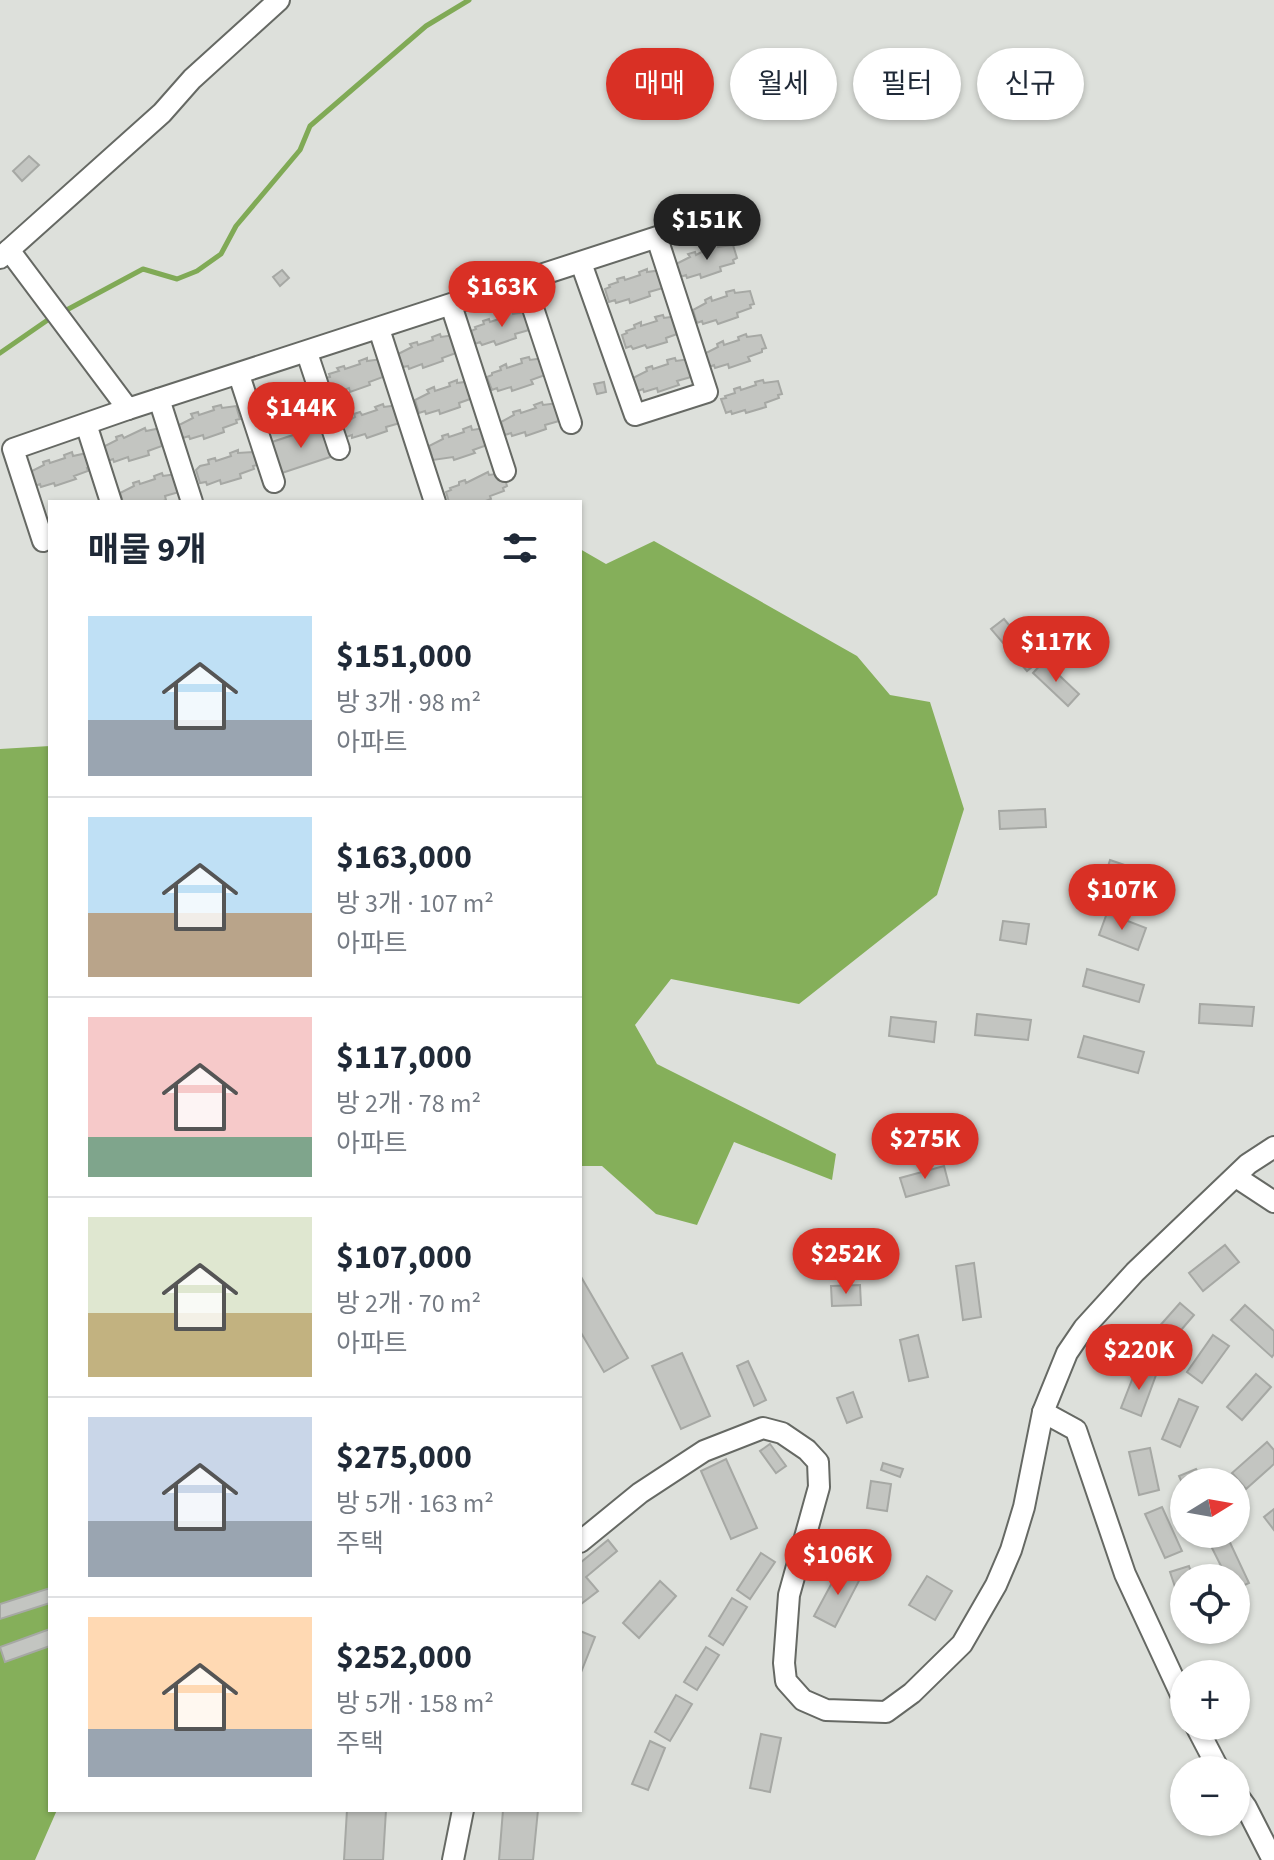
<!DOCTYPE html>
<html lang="ko">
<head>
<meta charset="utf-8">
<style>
  :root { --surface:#fff; --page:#f6f6f7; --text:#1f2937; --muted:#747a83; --line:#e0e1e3; --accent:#d93025 }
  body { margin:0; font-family:"Source Sans 3","Noto Sans KR",sans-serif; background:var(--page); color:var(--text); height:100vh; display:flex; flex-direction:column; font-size:30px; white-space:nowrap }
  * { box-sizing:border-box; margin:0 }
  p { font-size:26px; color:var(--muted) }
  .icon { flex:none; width:44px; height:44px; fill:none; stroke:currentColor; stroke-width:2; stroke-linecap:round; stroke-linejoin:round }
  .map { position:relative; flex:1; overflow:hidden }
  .panel { position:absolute; left:48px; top:500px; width:534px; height:1312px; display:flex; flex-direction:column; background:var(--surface); border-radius:0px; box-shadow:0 2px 6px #0004 }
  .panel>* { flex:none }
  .banner { position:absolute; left:606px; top:48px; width:548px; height:72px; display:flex; gap:16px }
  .needle { width:52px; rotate:79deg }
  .fabs { position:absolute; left:1170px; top:1468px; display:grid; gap:16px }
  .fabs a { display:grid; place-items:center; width:80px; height:80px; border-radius:50%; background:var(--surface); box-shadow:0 2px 6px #0004; font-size:40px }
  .price { position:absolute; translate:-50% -68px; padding:0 18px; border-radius:28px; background:var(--accent); color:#fff; font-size:26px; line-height:52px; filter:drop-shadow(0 2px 4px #0008) }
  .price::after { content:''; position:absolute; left:50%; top:48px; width:24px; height:18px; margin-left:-12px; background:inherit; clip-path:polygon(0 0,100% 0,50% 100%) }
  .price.on { background:#222; color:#fff }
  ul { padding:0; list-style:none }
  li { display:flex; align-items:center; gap:24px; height:200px; padding:0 40px }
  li+li { border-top:2px solid var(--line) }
  li span { display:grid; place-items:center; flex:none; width:224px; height:160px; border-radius:0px; color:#555 }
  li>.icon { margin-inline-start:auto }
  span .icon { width:96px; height:96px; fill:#fffc; stroke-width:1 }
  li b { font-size:34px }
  h2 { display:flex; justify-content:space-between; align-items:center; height:96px; padding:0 40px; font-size:34px }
  .pill { padding:0 28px; border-radius:36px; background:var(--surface); box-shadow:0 2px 6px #0004; font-size:28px; line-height:72px }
  .pill.on { background:var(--accent); color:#fff }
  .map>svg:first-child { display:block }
  .forest { fill:#85af5a }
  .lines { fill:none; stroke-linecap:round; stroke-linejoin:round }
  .stream { stroke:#80aa56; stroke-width:5 }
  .building { fill:#c3c5c1; stroke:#a6a8a4; stroke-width:2 }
  .minor-casing { stroke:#666964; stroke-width:24 }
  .minor { stroke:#fff; stroke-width:20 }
</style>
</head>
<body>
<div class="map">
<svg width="1274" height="1860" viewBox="0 0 1274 1860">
  <rect width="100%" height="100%" fill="#dde0db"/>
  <g class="forest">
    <path d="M654,541L857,656L890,695L930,702L964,809L937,895L799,1004L671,979L635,1025L657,1064L836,1154L832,1180L734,1142L697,1225L656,1214L602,1166H580V549L606,564Z"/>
    <path d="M50,746V1810H57L35,1860H0V749Z"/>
  </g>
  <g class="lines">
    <g class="stream">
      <path d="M61,313L143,269L177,279L197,271L221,254L236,226L300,150L310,126L426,26L469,0"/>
      <path d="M0,353L52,317"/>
    </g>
  </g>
  <g class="building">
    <path d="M29,156L39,165L22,181L13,171Z"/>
    <path d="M717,244L718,247L733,245L737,258L733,260L734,263L720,267L721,271L701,278L700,274L687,278L686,275L680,277L676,264L690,257L688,254L695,252L696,255Z"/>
    <path d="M647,269V272L662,270L663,288L649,292L650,296L630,303L629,299L616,303L615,300L609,302L605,289L610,287L609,285L618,282L617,279L624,277L625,280L640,275L639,272Z"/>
    <path d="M282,270L289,278L280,286L273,277Z"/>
    <path d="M734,290L735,293L750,291L754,304L750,305L751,308L737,313L738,317L718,324L716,320L703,324L702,321L697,323L693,310L706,303L705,300L711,297L712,301L727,296L726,292Z"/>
    <path d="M512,311L513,314L527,312L532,325L528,327L529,330L515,334L516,338L496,345L494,341L482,345L480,342L475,344L471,331L476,329L475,327L484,324L483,321L489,319L490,322L505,317L504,314Z"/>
    <path d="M663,315L664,318L678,316L680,333L666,338L667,342L647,348L645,345L633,349L631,346L626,348L622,335L627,333L626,331L635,328L634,325L641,322V326L657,321L655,317Z"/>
    <path d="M440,334L441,337L455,335L456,353L442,358L443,361L423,368L422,364L409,369L408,366L403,367L398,354L412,347L410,344L417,342L418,345L433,340L432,337Z"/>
    <path d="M746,334L747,337L761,335L766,348L762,349V352L748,357L750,361L729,368L728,364L715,368L714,365L709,367L704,354L718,347L717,344L723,341L724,345L739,340L738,337Z"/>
    <path d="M529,357L530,360L544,358L545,375L531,380L533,384L512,391L511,387L498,391L497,388L492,390L487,377L492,375V373L501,370L500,367L506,364L507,368L522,363L521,359Z"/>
    <path d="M367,358V361L382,359L386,373L382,374L383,377L369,382L370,385L350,392L349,388L336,393L335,390L329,391L325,378L330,377L329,374L339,371L337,368L344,366L345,369L360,364L359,361Z"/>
    <path d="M675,358L676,361L690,359L691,377L677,381L679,385L658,392L657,388L644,392L643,389L638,391L633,378L647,371L646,368L652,366L653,369L668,364L667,360Z"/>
    <path d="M457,380V383L472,381L473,398L459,403L460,407L440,414L439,410L426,414L425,411L419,413L415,400L429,393L427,390L434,387L435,391L450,386L449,383Z"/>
    <path d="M763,380L764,383L778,381L782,394L778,395L779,398L765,403L766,407L746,413L745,410L732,414L731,411L726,413L721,399L726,398L725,396L735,393L734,389L740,387L741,390L756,385L755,382Z"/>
    <path d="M604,382L606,392L597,394L594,384Z"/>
    <path d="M542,402L543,405L558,403L562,416L558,418L559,421L545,425L546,429L526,436L525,432L512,436L511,433L505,435L501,422L514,415L513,412L520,410L521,413L536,408L534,405Z"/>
    <path d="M383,404L384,407L399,405L400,423L386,427L387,431L367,438L365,434L352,438V435L346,437L342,424L355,417L354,414L360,412L362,415L377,410L375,407Z"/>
    <path d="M221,405L222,408L236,406L240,419L236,420L237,423L223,428L224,432L204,439L203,435L190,439L189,436L183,438L179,425L193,418L191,414L198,412L199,415L214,410L213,407Z"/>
    <path d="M323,425L333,456L279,474L269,443Z"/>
    <path d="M471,426L472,430L486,428L487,445L473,450L475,453L454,460L453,457L433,460L429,446L443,439L442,436L448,434L449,437L464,432L463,429Z"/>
    <path d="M145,428L146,431L161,428L165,442L161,443L162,446L148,451L149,455L129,461L128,457L114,462L113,459L108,461L103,447L117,440L116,437L122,435L124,438Z"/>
    <path d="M238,450V453L253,452L257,465L253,466L254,469L240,474L241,478L221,484L220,480L207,485L206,482L200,483L196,470L200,466L209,464L208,460L215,458L216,461L231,456L230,453Z"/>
    <path d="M72,452L73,456L87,453L92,467L87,468L88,471L74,476L76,479L55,486L54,483L41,487L40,484L35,486L30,472L44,465L43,462L49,460L50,463L65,458L64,455Z"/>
    <path d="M488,472L489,475L503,473L507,486L503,488L504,491L490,496L491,499L483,502H449L446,492L451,490L450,488L459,485V482L465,480L466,483Z"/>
    <path d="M162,473L163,476L177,474L179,492L165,496L166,500L161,502H123L120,493L134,486L133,483L139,481L140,484L155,479L154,476Z"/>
    <path d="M1004,619L1039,661L1027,671L991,629Z"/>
    <path d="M1044,661L1079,694L1068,706L1033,673Z"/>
    <path d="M1045,809L1046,827L1000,829L999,811Z"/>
    <path d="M1110,860L1163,878L1155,899L1103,882Z"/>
    <path d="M1107,913L1146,928L1138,950L1099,935Z"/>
    <path d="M1003,921L1029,924L1026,944L1000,940Z"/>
    <path d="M1087,969L1144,985L1139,1002L1083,986Z"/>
    <path d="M1200,1004L1254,1007L1252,1026L1199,1023Z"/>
    <path d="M977,1014L1031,1020L1028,1040L975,1035Z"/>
    <path d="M891,1017L936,1022L934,1042L889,1036Z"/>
    <path d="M1084,1036L1144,1052L1138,1073L1078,1057Z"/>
    <path d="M944,1166L949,1185L906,1197L900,1178Z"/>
    <path d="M1225,1245L1239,1262L1203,1291L1189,1273Z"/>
    <path d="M974,1263L981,1317L963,1320L956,1266Z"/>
    <path d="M580,1275L628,1358L604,1372L580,1331Z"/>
    <path d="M860,1285L861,1305L832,1306L831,1286Z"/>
    <path d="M1180,1303L1194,1315L1163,1351L1149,1338Z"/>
    <path d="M1245,1305L1274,1331V1354L1272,1357L1231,1320Z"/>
    <path d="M918,1335L928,1377L909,1381L900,1340Z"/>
    <path d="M1213,1335L1229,1346L1202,1383L1187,1372Z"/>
    <path d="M682,1353L710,1416L681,1429L652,1366Z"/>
    <path d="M748,1361L766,1400L754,1406L737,1366Z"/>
    <path d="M1137,1367L1156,1375L1141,1416L1121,1408Z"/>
    <path d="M1256,1374L1271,1387L1242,1420L1227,1407Z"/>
    <path d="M853,1392L862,1417L847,1423L837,1398Z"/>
    <path d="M1179,1399L1198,1407L1180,1447L1162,1439Z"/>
    <path d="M1267,1442L1274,1450V1464L1246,1489L1232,1473Z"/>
    <path d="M770,1444L786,1466L776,1473L760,1451Z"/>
    <path d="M1150,1448L1159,1490L1139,1495L1129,1452Z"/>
    <path d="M726,1459L757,1528L731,1539L701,1471Z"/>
    <path d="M883,1463L903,1469L900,1477L881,1470Z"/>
    <path d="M1196,1469L1203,1482H1184V1487L1179,1476Z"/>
    <path d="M871,1481L891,1484L887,1511L867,1508Z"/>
    <path d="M1162,1507L1182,1551L1165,1558L1145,1514Z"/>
    <path d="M1274,1509V1530L1264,1517Z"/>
    <path d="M1221,1534H1226L1249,1583L1236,1589V1578H1227L1208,1540Z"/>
    <path d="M608,1540L617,1551L586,1577L598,1591L581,1604L580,1563Z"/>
    <path d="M761,1553L775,1562L750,1599L737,1590Z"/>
    <path d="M841,1566L861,1577L835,1627L814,1616Z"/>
    <path d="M1189,1566L1193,1578H1184V1614L1170,1572Z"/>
    <path d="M927,1576L952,1591L935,1620L909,1605Z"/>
    <path d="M660,1581L676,1596L639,1638L623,1623Z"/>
    <path d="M50,1588V1603L0,1619V1604Z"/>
    <path d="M732,1598L747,1607L723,1645L709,1636Z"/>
    <path d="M50,1629V1646L5,1662L0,1647Z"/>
    <path d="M580,1631L595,1637L580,1675Z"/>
    <path d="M706,1647L719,1655L697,1690L684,1682Z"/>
    <path d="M676,1695L692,1704L670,1741L655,1732Z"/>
    <path d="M761,1734L781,1738L770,1792L750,1788Z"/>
    <path d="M650,1741L665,1748L648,1790L632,1784Z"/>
    <path d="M347,1810H386L383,1860H344Z"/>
    <path d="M503,1810H538L533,1860H499Z"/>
  </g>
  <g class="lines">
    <g class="minor-casing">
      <g id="minor">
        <path d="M9,250L128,409L722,216"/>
        <path d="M0,258L162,113L192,79L279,0"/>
        <path d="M581,263L635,415L707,392L657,238"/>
        <path d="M524,281L571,423"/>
        <path d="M451,305L505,471"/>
        <path d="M379,329L435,502"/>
        <path d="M307,353L339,449"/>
        <path d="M239,375L274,482"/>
        <path d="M159,399L192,502"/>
        <path d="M86,424L111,502"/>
        <path d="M43,541L13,449L128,409"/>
        <path d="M1236,1177L1274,1202"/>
        <path d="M1043,1412L1076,1430L1125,1574L1184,1701"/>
        <path d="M580,1542L640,1493L704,1451L763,1428L782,1433L807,1450L818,1462L819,1487L789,1595L784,1663L786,1681L803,1700L826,1710L886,1712L912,1693L962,1644L996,1585L1011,1550L1024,1507L1043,1412L1067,1353L1084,1328L1135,1272L1248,1164L1274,1147"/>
        <path d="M1196,1726L1219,1770"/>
        <path d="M1236,1793L1246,1807L1273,1860"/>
        <path d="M453,1860L463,1810"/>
      </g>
    </g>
    <use href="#minor" class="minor"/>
  </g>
</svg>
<div class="fabs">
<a><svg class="needle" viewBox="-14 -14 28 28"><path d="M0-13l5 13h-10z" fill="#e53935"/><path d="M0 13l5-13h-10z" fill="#747a83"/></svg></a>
<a><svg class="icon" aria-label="locate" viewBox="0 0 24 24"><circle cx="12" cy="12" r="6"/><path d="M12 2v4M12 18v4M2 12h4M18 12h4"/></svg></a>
<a>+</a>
<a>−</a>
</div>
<b class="price on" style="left:707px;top:262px">$151K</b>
<b class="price" style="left:502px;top:329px">$163K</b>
<b class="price" style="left:301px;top:450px">$144K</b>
<b class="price" style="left:1056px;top:684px">$117K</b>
<b class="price" style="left:1122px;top:932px">$107K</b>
<b class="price" style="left:925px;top:1181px">$275K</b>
<b class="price" style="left:846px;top:1296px">$252K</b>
<b class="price" style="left:1139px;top:1392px">$220K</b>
<b class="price" style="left:838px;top:1597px">$106K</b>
<div class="banner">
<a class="pill on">매매</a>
<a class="pill">월세</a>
<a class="pill">필터</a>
<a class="pill">신규</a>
</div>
<section class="panel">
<h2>매물 9개<svg class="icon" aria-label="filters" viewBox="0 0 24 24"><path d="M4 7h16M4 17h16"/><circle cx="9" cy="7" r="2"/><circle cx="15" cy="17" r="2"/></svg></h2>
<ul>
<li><span style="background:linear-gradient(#bfe0f5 65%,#9aa5b1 0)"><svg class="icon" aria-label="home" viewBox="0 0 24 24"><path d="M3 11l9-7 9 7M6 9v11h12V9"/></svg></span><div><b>$151,000</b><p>방 3개 · 98 m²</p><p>아파트</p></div></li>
<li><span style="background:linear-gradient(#bfe0f5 60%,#b9a48a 0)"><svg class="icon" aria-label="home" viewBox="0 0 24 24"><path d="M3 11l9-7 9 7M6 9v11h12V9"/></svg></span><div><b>$163,000</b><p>방 3개 · 107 m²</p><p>아파트</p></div></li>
<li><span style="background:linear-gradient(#f6c9c9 75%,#7fa58c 0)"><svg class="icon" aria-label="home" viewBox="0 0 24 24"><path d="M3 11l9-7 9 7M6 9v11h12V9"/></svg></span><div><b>$117,000</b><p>방 2개 · 78 m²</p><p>아파트</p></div></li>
<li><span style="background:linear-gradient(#dfe7d0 60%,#c2b280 0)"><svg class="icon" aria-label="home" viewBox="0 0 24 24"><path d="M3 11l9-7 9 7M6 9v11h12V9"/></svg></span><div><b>$107,000</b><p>방 2개 · 70 m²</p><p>아파트</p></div></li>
<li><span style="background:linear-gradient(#c9d6e8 65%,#9aa5b1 0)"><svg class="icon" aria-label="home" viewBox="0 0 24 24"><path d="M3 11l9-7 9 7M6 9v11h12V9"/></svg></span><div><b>$275,000</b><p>방 5개 · 163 m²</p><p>주택</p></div></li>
<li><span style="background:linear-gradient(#ffd9b3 70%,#9aa5b1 0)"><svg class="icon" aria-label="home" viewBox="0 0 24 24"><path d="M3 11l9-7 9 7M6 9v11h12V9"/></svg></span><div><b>$252,000</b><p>방 5개 · 158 m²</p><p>주택</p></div></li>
</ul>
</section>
</div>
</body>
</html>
